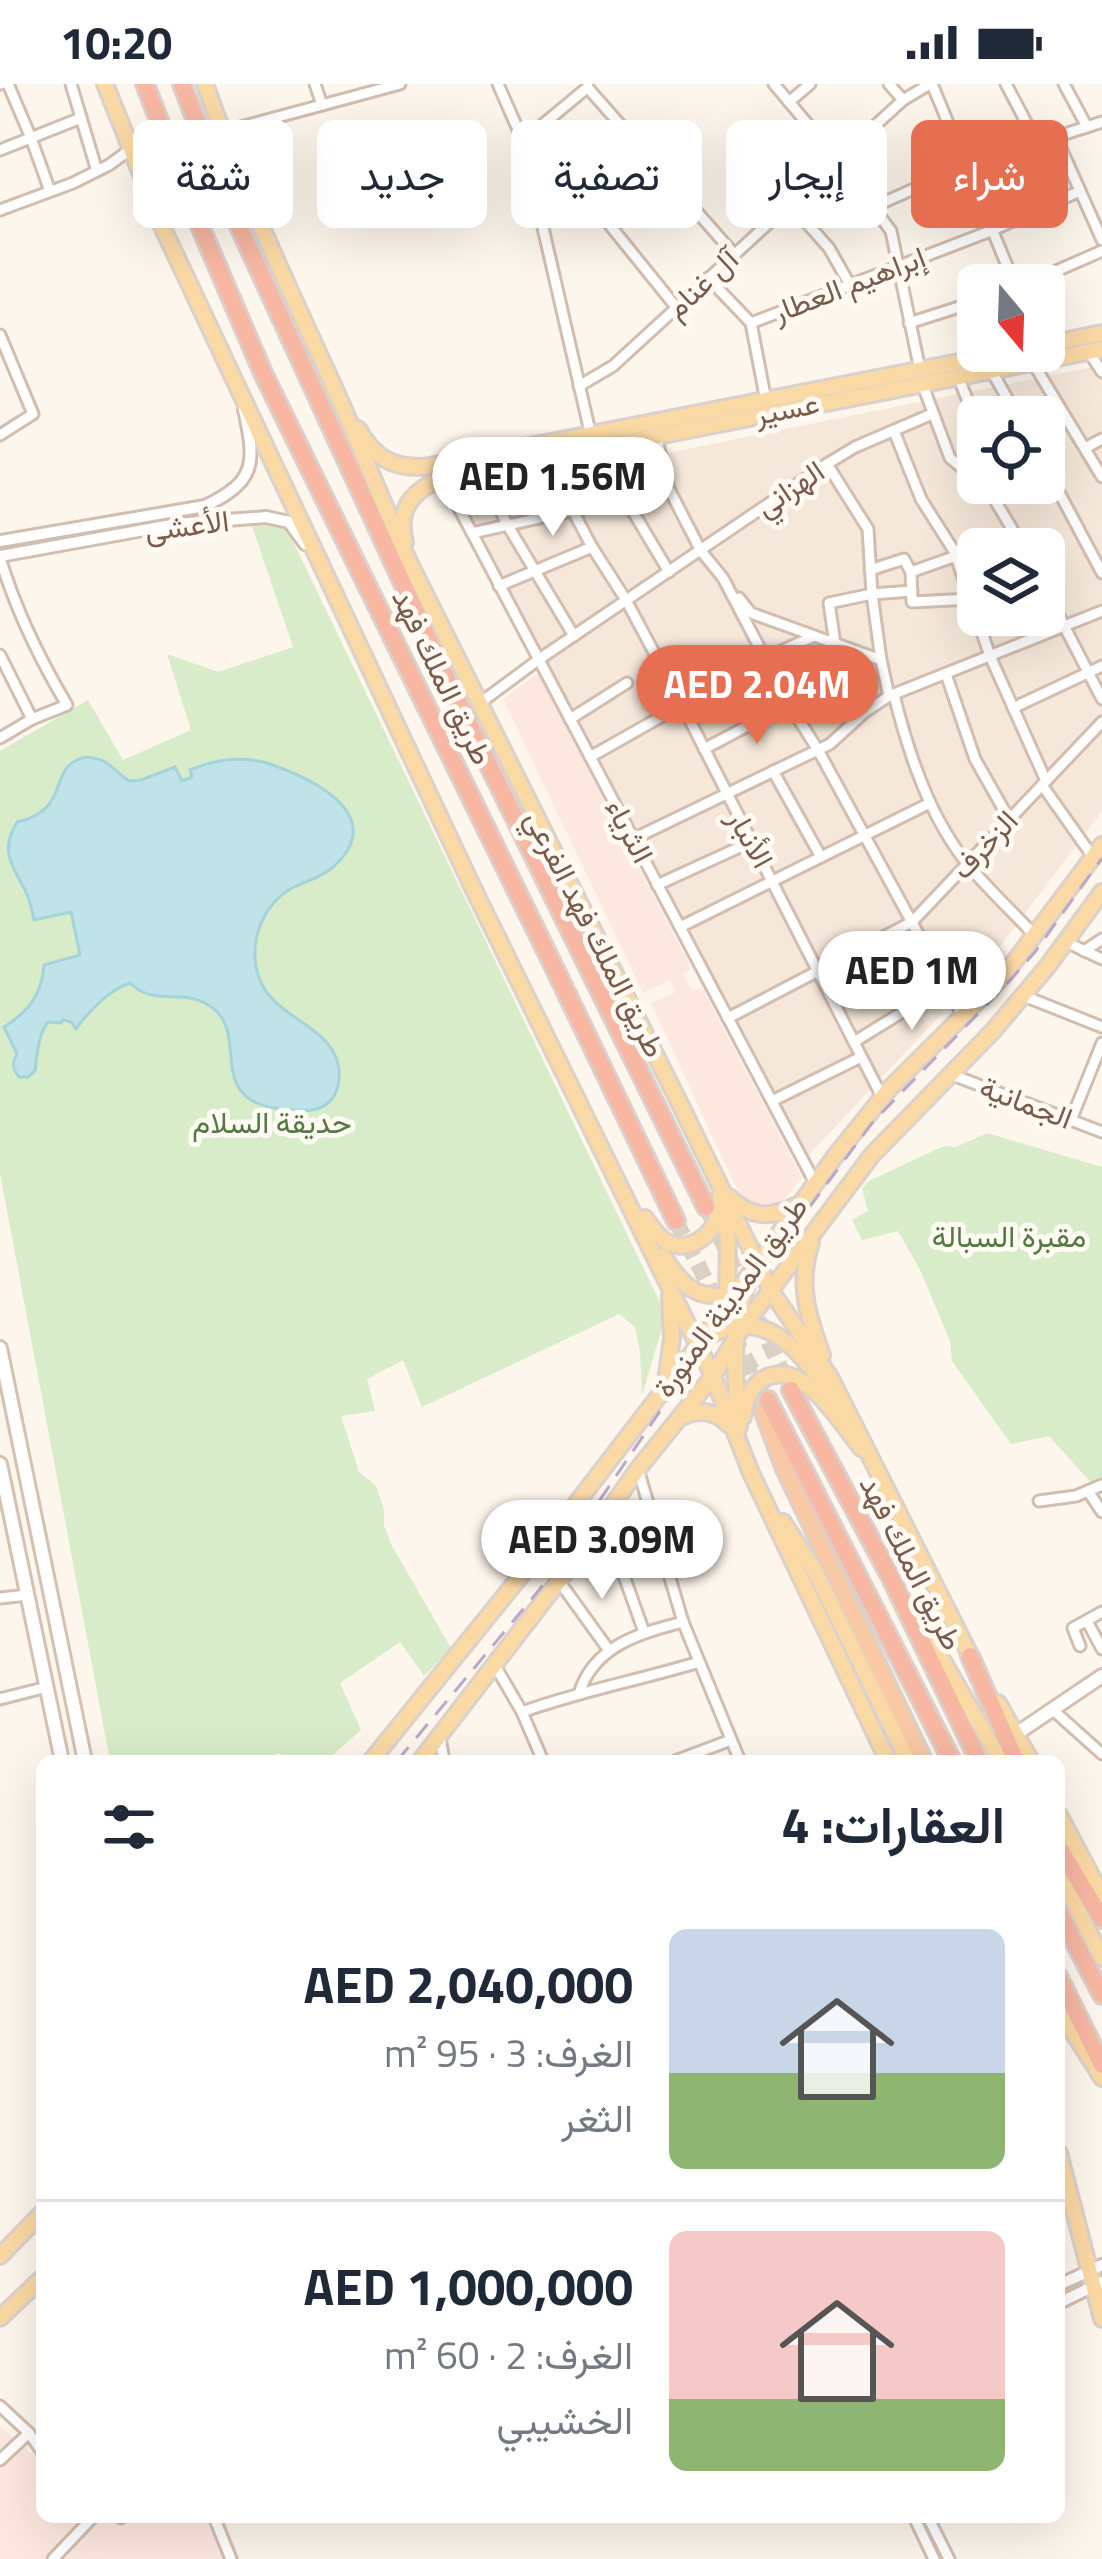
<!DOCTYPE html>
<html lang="ar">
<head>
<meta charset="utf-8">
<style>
  :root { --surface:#fff; --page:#f6f6f7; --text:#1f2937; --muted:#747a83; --line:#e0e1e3; --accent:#e76f51 }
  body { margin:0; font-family:"Titillium Web",Vazirmatn,sans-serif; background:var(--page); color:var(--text); direction:rtl; height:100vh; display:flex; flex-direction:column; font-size:45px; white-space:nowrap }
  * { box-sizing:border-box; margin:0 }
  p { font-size:39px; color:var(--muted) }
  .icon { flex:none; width:66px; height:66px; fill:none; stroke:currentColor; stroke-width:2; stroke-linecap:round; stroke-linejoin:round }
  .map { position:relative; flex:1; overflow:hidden; direction:ltr }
  .sheet { position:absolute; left:36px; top:1671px; width:1029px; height:768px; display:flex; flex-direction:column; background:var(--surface); border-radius:18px; box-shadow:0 12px 48px #0002; direction:rtl }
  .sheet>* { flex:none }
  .guide { position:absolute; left:36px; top:36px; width:1032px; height:108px; direction:rtl; display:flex; gap:24px }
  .needle { width:78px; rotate:161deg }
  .buttons { position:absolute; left:957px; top:180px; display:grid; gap:24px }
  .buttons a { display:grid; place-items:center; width:108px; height:108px; border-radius:18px; background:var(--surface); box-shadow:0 12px 48px #0002; font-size:60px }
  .price { position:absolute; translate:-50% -102px; padding:0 27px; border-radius:42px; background:#fff; color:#222; font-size:39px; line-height:78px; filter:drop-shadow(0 3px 6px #0008) }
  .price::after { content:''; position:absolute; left:50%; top:72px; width:36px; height:27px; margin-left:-18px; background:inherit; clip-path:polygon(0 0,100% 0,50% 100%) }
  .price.on { background:var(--accent); color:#fff }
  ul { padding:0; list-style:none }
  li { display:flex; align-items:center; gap:36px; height:300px; padding:0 60px }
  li+li { border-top:3px solid var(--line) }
  li span { display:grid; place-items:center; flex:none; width:336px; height:240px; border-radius:18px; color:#555 }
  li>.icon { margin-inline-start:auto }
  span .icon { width:144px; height:144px; fill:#fffc; stroke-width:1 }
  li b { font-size:51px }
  h2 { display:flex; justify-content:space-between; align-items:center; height:144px; padding:0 60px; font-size:51px }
  .chip { padding:0 42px; border-radius:18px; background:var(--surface); box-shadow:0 12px 48px #0002; font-size:42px; line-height:108px }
  .chip.on { background:var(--accent); color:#fff }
  .status { display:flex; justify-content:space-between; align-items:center; height:84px; padding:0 60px; background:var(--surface); direction:ltr }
  .status svg { height:33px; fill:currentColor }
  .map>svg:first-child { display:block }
  .residential { fill:#f5e8da; fill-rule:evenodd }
  .commercial { fill:#fde8e0 }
  .green { fill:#d8ecc9 }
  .water { fill:#bfe3e8; stroke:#a5d3da; stroke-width:3 }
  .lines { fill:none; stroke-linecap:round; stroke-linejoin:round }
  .trunk-tunnel { stroke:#dcd0c4; stroke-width:15; stroke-dasharray:15 8; stroke-linecap:butt }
  .motorway-tunnel { stroke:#dcd0c4; stroke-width:16; stroke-dasharray:16 8; stroke-linecap:butt }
  .minor-casing { stroke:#d1beb0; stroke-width:15 }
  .tertiary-casing { stroke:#d1beb0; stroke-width:16 }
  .secondary-casing { stroke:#d6c0b0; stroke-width:18 }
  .primary-casing { stroke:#dad1cd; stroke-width:20 }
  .trunk-casing { stroke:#dad1cd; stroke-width:21 }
  .motorway-casing { stroke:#dad1cd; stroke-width:22 }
  .minor { stroke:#fff; stroke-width:9 }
  .tertiary { stroke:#fff; stroke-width:10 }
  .secondary { stroke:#fff; stroke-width:12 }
  .primary { stroke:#fbd9a5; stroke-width:14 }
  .trunk { stroke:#f9c8a4; stroke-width:15 }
  .motorway { stroke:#f7b7a3; stroke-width:16 }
  .rail { stroke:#b9a8c9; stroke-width:3; stroke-dasharray:18 12; stroke-linecap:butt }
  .labels { text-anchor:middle; stroke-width:10; stroke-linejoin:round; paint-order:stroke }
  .street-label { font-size:30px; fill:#7a5c4d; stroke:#fffaf3 }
  .park-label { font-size:30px; fill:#537a41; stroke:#fffaf3 }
</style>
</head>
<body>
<div class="status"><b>10:20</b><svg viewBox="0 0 49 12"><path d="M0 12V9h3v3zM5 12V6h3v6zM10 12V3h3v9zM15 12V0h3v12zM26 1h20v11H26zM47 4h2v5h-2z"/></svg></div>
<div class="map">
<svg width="1102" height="2475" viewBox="0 0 1102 2475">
  <rect width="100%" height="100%" fill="#fdf6ec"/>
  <path class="residential" d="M1102,281V727L980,889L806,1074L445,414ZM978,333H1044V399H978ZM978,465H1044V531H978Z"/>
  <g class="commercial">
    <path d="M538,589L691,884L683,891L693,907L702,904L802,1094L780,1120L770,1125L756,1126L744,1117L737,1106L651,919L676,908L669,896L643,909L503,615Z"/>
    <path d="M0,2343L42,2378V2433H224L240,2475H0Z"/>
  </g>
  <g class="green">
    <path d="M285,441L666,1231L642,1311L640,1268L635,1243L619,1230L422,1323L403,1276L367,1295L375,1327L341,1332L359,1388L376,1402L384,1425V1442L392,1462L451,1564L424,1592L400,1558L340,1599L361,1646L326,1677H284L279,1669L266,1677H110L0,1089V667L88,616L123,676L191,646L167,570L218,588L293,563L252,442Z"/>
    <path d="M987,1049L1102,1083V1401L1095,1403L1049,1352L1011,1360L952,1277L950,1257L920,1186L898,1147L862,1156L852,1136L868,1127L862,1105L869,1097L944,1062L956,1063Z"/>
  </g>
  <path class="water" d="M86,673C110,675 111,685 129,697L141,696L175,683L182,697L192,693L190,686C216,675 242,671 270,680C313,695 391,732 332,784C320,794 306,797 292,804C264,820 251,852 256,883C266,937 334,937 339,986C340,998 337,1012 328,1019C315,1030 299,1026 284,1025C204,1019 249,953 214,925C184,901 157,925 130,899C109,906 89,927 76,945L71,938L63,936L61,939L48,938C38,950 37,972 35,987L28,993H19C12,984 12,979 17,970L4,943C29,927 42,910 44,881L80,871L71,828L34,836C32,826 30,815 25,806C11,780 0,766 17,738C74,725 45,682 86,673Z"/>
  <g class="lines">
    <path class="trunk-tunnel" d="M746,1276L763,1327"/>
    <g class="motorway-tunnel">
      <path d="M708,1127L788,1300"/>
      <path d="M676,1137L719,1222"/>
      <path d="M733,1251L768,1316"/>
    </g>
    <g class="minor-casing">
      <g id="minor">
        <path d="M0,0H1"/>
        <path d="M8,0L31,54L50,107"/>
        <path d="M71,0L97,87"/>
        <path d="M315,0L322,21"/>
        <path d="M498,0L523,57L591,352"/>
        <path d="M774,0L837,75L891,147L920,286"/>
        <path d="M889,0L903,16"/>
        <path d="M932,0L1015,201"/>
        <path d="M1006,0L1037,59"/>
        <path d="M1064,0L1087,43"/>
        <path d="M588,4L734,170"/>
        <path d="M789,18L810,0"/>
        <path d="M222,48L400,0"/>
        <path d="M1056,53L1102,156"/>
        <path d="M523,57L588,3"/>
        <path d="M0,66L81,34"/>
        <path d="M575,98L676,223"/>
        <path d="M789,119L829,164L850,201"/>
        <path d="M873,123L966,82L1102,38"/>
        <path d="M0,126L73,99L109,81L131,65"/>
        <path d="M539,129L629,51"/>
        <path d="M708,194L751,239L766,317"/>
        <path d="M1024,201L1102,167"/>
        <path d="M751,239L993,146L1080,107"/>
        <path d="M909,239L978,217"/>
        <path d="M0,251L33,330L0,351"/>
        <path d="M1089,268L1102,288"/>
        <path d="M1033,279L1102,393"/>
        <path d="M991,286L1018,333"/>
        <path d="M958,293L978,341"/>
        <path d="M922,299L950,374L978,397"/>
        <path d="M579,302L613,282L903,16L930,0"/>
        <path d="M894,347L921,415L954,467L990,572L1046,697"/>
        <path d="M656,351L668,403L701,467L723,494L789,620L818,666L963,932"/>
        <path d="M595,364L669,488"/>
        <path d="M1085,364L1102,355"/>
        <path d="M545,374L592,463L626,516L682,621L882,1013"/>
        <path d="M827,380L868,445L872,510L881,576L889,612"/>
        <path d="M1044,380L1102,489"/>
        <path d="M963,384L978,368"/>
        <path d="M481,387L508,442L574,552"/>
        <path d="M443,394L815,1099"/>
        <path d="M980,399L990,408L1024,465"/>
        <path d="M472,449L625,415"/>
        <path d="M0,474C16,526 39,574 67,621L32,635L0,654"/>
        <path d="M870,486L904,475L911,488"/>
        <path d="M911,488L912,518L971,515"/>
        <path d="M911,488L956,472"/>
        <path d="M499,502L592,463"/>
        <path d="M1044,503L1102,615"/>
        <path d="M739,514L751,529L881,576"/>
        <path d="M835,560L829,519L872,510L912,507"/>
        <path d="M0,571L32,635"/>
        <path d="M946,590L975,675L1009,735"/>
        <path d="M777,597L813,583L848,565"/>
        <path d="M894,611C909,671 930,735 970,783C990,807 1014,829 1035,852"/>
        <path d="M480,619L538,576L827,380L855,363L932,330"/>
        <path d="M1013,624L1102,582"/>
        <path d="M570,635L627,599"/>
        <path d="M704,665L789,620"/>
        <path d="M590,673L765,574L812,553"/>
        <path d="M773,687L821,773"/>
        <path d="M1042,701L1093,773"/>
        <path d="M633,755L830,660L865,628L889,612L1102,527"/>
        <path d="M657,801L751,758"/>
        <path d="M680,843L930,719"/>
        <path d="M1066,858L1102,875"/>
        <path d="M1084,867L1102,855"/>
        <path d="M1024,912L1102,943"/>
        <path d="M728,934L912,838L1102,638"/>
        <path d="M854,958L946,901"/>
        <path d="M950,990L1102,1048"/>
        <path d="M772,1017L861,973"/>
        <path d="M1071,1036L1102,959"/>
        <path d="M638,1385L683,1538L740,1677"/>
        <path d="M1088,1407L1102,1428"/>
        <path d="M1039,1417L1076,1412L1102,1401"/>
        <path d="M604,1436L644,1548"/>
        <path d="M559,1497L608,1565"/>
        <path d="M0,1514L28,1511"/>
        <path d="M1087,1537L1102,1565"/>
        <path d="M1080,1562L1073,1544L1102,1528"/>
        <path d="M494,1580L522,1628L543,1677"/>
        <path d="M579,1610C593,1562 640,1549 683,1538"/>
        <path d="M0,1615L47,1603"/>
        <path d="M1053,1626L1102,1670"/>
        <path d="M522,1628C580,1607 640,1596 699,1578"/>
        <path d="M440,1653L444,1677"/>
        <path d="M675,1677L731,1656"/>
        <path d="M0,2322L29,2349L42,2368"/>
        <path d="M0,2376L29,2349"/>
        <path d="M120,2433L121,2434"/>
        <path d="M214,2433L231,2475"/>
        <path d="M914,2433L934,2475"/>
        <path d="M928,2433L949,2475"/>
        <path d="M53,2475L93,2433"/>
      </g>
    </g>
    <g class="tertiary-casing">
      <g id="tertiary">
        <path d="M0,457L205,422C258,397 255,377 244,325"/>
        <path d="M0,472L177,440L266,433L289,438L305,460"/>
        <path d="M1059,2201L1102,2181"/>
        <path d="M1059,2219L1102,2198"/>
      </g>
    </g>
    <g class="secondary-casing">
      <g id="secondary">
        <path d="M0,1264L85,1677"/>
        <path d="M0,1380L62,1677"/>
        <path d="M1016,1650L1102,1592"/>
      </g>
    </g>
    <g class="primary-casing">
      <g id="primary">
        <path d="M105,0L161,140L473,804L713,1292L751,1389L888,1677"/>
        <path d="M205,0C240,100 284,194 328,290C358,355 383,422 413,486L680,1020L771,1207L830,1293L974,1579"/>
        <path d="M1044,261L1102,249"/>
        <path d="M358,345C374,373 391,384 424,383L1015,267"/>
        <path d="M405,458C396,425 413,406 443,394L1102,265"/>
        <path d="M720,1113L728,1155L727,1216"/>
        <path d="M729,1113C750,1133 769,1135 795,1122"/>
        <path d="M645,1134C650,1141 657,1152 665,1157C687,1171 716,1151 718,1128"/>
        <path d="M811,1159C797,1199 808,1233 822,1271"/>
        <path d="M663,1172C682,1201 695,1216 731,1211"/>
        <path d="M705,1254C766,1217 804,1271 834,1317"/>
        <path d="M666,1298L672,1254L670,1212"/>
        <path d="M684,1332C701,1325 716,1327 729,1341"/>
        <path d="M743,1333C745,1318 751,1300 767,1293C805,1277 840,1338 861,1364"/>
        <path d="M739,1343C735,1297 730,1243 748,1199"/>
        <path d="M783,1438L815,1487L908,1677"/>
        <path d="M919,1536L1001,1677"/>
        <path d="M998,1619L1031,1677"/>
        <path d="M371,1677L523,1489L698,1261L836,1071L889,1005L1005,890L1102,761"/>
        <path d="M420,1677L559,1497L638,1385L713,1292L738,1250L872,1071L993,947L1047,883L1102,808"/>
        <path d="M1059,1731L1102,1812"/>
        <path d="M1059,1789L1102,1874"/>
        <path d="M1059,1926L1102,1994"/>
        <path d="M1059,2069L1102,2235"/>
        <path d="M0,2172L42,2129"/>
        <path d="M0,2234L42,2194"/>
      </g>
    </g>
    <g class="trunk-casing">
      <path id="trunk" d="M763,1327L785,1386L924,1677"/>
    </g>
    <g class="motorway-casing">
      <g id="motorway">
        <path d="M145,0L194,128L263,289L553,881L676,1137"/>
        <path d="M182,0L222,105L449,600L706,1123"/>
        <path d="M791,1306L890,1492L979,1677"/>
        <path d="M768,1316L952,1677"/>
        <path d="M970,1572L1016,1677"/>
        <path d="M1059,1764L1102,1835"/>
        <path d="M1059,1828L1102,1911"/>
        <path d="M1059,1894L1102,1981"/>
      </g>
    </g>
    <use href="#minor" class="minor"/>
    <use href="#tertiary" class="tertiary"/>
    <use href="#secondary" class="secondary"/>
    <use href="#primary" class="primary"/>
    <use href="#trunk" class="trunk"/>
    <use href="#motorway" class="motorway"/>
    <path class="rail" d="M397,1677L539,1506L681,1296L872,1039L1003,904L1035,868L1102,774"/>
  </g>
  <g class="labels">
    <g class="street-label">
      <text transform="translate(702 200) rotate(-43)" y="10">آل غنام</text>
      <text transform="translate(849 201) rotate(-21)" y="10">إبراهيم العطار</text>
      <text transform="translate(787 325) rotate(-11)" y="10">عسير</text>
      <text transform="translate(790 405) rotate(-34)" y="10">الهزاني</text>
      <text transform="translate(187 442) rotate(-7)" y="10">الأعشى</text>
      <text transform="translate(442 593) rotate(64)" y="10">طريق الملك فهد</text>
      <text transform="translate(629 747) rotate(62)" y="10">الثرياء</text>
      <text transform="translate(750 755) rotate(61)" y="10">الأنبار</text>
      <text transform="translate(985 761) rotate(-47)" y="10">الزخرف</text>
      <text transform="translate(595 850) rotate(63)" y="10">طريق الملك فهد الفرعي</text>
      <text transform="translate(1026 1019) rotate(21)" y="10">الجمانية</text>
      <text transform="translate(731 1213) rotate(-54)" y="10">طريق المدينة المنورة</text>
      <text transform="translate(911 1479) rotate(63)" y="10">طريق الملك فهد</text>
    </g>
    <g class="park-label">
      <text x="272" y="1049">حديقة السلام</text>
      <text x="1009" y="1163">مقبرة السبالة</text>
    </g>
  </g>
</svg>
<div class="buttons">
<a><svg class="needle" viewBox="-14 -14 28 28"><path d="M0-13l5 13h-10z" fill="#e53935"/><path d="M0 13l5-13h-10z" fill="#747a83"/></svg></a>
<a><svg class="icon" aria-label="locate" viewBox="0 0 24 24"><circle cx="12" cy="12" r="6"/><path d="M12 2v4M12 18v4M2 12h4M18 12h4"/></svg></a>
<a><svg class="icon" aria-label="layers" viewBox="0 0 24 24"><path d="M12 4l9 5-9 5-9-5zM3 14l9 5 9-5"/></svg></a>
</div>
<b class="price" style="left:553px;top:455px">AED 1.56M</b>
<b class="price on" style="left:757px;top:663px">AED 2.04M</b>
<b class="price" style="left:912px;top:949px">AED 1M</b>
<b class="price" style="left:602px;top:1518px">AED 3.09M</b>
<div class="guide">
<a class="chip on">شراء</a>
<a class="chip">إيجار</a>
<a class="chip">تصفية</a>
<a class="chip">جديد</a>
<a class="chip">شقة</a>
</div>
<section class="sheet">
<h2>العقارات: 4<svg class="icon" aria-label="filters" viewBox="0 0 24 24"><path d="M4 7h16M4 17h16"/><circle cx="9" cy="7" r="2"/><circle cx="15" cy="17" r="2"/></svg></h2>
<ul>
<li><span style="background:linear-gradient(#c9d6e8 60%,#8fb573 0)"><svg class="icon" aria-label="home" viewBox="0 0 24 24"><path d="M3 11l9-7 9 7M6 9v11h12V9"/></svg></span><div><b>AED 2,040,000</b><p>الغرف: 3 · 95 m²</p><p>الثغر</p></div></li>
<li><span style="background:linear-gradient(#f6c9c9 70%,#8fb573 0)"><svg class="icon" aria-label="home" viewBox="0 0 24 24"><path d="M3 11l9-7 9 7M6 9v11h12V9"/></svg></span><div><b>AED 1,000,000</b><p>الغرف: 2 · 60 m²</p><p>الخشيبي</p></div></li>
</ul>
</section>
</div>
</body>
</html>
